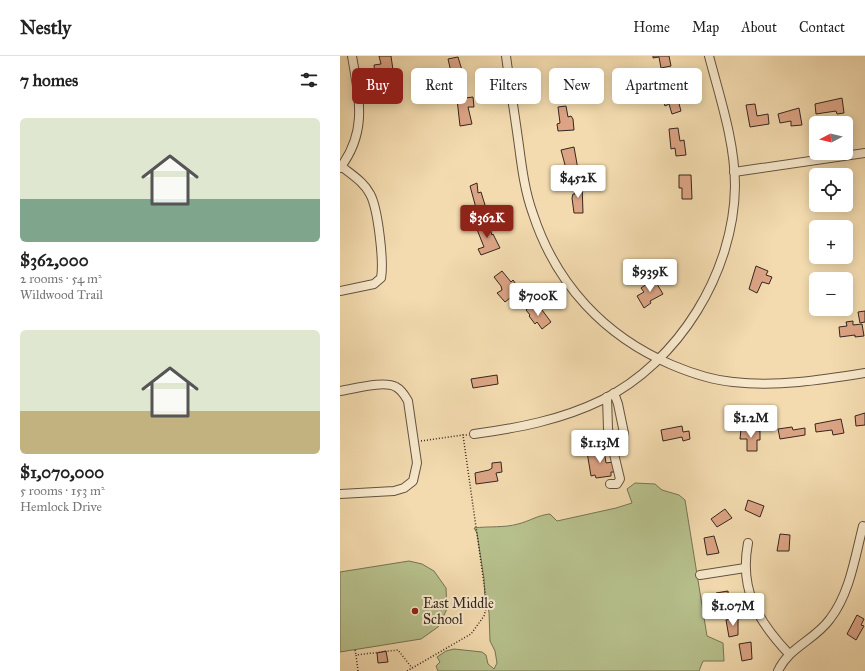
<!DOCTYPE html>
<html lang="en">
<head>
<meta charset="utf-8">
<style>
  :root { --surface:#fff; --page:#f6f6f6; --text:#222; --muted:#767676; --line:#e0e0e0; --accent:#8f2418 }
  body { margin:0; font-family:"IM FELL Great Primer",serif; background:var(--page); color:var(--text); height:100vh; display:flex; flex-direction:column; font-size:15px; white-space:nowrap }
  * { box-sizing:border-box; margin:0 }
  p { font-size:13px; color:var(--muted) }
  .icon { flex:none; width:22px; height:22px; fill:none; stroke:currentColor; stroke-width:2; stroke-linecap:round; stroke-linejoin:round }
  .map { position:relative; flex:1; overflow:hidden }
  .side { display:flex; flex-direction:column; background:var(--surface); width:340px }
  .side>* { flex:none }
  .banner { position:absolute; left:12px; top:12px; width:380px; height:36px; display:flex; gap:8px }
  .needle { width:26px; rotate:263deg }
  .fabs { position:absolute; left:469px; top:60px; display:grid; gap:8px }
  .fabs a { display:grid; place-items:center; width:44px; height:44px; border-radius:6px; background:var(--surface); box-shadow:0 2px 10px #0003; font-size:20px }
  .price { position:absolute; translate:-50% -34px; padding:0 9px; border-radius:4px; background:#fff; color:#222; font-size:13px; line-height:26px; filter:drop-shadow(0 1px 2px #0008) }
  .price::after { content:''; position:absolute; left:50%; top:24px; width:12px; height:9px; margin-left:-6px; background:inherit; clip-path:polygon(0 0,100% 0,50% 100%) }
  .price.current { background:var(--accent); color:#fff }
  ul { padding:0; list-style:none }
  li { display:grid; align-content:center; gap:8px; height:212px; padding:0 20px }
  li span { display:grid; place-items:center; height:124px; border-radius:6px; color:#555 }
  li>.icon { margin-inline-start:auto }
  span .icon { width:72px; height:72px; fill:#fffc; stroke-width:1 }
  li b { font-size:17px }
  h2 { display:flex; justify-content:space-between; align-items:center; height:48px; padding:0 20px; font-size:17px }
  .pill { padding:0 14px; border-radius:6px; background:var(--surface); box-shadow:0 2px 10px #0003; font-size:14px; line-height:36px }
  .pill.current { background:var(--accent); color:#fff }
  header { display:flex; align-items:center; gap:24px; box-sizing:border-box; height:56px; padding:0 20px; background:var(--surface); border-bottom:1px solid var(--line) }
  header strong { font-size:19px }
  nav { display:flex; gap:22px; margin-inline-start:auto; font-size:14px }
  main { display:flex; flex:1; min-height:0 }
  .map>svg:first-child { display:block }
  .green { fill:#b7c18d; stroke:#767456 }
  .building { fill:#dca485; stroke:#34261e }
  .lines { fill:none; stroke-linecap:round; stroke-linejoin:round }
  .minor-casing { stroke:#645342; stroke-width:10 }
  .path { stroke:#34261e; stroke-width:1.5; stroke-dasharray:1 2; stroke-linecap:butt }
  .minor { stroke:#f7e8cb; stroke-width:8 }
  .poi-dot { fill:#8f2418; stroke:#f7e8cb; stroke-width:1.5 }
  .labels { text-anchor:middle; stroke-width:4; stroke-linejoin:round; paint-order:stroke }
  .poi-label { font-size:14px; fill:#34261e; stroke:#f7e8cb; text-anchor:start }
</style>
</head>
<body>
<header>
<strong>Nestly</strong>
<nav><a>Home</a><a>Map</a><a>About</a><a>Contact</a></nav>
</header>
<main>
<section class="side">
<h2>7 homes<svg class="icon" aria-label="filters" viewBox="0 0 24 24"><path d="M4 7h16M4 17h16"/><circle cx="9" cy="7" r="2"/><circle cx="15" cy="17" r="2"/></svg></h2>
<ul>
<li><span style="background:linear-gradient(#dfe7d0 65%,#7fa58c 0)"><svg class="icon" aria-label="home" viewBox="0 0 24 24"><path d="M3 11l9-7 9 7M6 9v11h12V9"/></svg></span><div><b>$362,000</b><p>2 rooms · 54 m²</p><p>Wildwood Trail</p></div></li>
<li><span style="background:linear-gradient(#dfe7d0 65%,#c2b280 0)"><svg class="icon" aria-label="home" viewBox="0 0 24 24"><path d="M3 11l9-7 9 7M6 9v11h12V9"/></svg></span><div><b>$1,070,000</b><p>5 rooms · 153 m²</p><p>Hemlock Drive</p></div></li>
</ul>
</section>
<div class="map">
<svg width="525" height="615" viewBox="0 0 525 615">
  <rect width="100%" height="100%" fill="#f3dbaf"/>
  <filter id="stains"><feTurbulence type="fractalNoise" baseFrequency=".005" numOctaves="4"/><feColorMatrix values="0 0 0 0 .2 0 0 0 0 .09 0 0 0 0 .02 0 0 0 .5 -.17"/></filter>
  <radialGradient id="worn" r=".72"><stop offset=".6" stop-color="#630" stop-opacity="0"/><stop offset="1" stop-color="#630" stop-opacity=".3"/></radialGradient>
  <g class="green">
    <path d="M295,427L315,428L322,434L339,439L345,444L367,580L383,587L384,605H363L359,615H98L96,610L100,606L97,601L106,595L114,593L142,596L146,599L148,608L154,613L157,607L155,595L150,585L149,556L145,544L144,523L137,477L134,472C149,470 164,472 178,468C190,465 198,459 210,458L217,465L276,452L292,447L287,433Z"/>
    <path d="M69,505L82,508L94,515L106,532L107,553L98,571L81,583L0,596V516Z"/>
  </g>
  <g class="building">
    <path d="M39,0H51L53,14L35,18L34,9L41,8Z"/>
    <path d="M313,0H329L331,10L321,12L319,1L313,2Z"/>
    <path d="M118,1L124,21H122L123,27L114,29L108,3Z"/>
    <path d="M335,25L339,39L337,40L341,55L332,58L329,48L325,50L320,33L328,31L327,28Z"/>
    <path d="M133,41L134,51H128L132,68L120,70L117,43Z"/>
    <path d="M502,42L504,57L497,58L496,55L476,58L475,48Z"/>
    <path d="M415,48L417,60L428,58L429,68L410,71L406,49Z"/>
    <path d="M226,50L228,61L231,60L233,63L234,74L218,75L217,68L220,67L218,51Z"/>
    <path d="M459,52L462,69L451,70V65L440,67L438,58Z"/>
    <path d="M338,72L340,85L344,84L346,99L336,100L335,92L331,93L329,73Z"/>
    <path d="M234,91L239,119L228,120L221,94Z"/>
    <path d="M339,119H351L352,143H342V132H339Z"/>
    <path d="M137,127L138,137L141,136L145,149L136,152L130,130Z"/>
    <path d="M242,127L243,157H234L232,142L233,138H235L234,128Z"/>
    <path d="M148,167L152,179L153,178L160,192L141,199L138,193L144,191L136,171Z"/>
    <path d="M416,210L428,215L426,219L432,221L429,228L422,226L417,237L409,233Z"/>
    <path d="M162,215L171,226L173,224L180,234L165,246L157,237L162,234L161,230L154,221Z"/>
    <path d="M314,223L323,238L310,245L311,247L304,252L297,240L304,236L301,232Z"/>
    <path d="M193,248L197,254L196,255L197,258L202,254L211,266L202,273L197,266L195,268L189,260L190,259L186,254Z"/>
    <path d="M525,255V266L520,267L518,256Z"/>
    <path d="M513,265V269L522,268L524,280L515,281V279L500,281L499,271L507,270L506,266Z"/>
    <path d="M157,319L158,328L133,332L131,323Z"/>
    <path d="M525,357V369L516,370L515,360Z"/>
    <path d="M501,363L504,377L493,379L492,374L476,376L475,368Z"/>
    <path d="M342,370L343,376L349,375L350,383L343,385L342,381L323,385L321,374Z"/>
    <path d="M452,371L453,374L465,372V379L440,383L438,373Z"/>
    <path d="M401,373L420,375V384H417V395H407V383H400Z"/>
    <path d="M260,391V394H264L266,407L273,406L275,416H271V420L256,422L255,419L251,420L247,396L252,395V392Z"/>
    <path d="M161,406L162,416L156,417L158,425L136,428L135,417L149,414L152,412V407Z"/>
    <path d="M408,444L424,450L420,461L405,454Z"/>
    <path d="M385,453L392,462L377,471L371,463Z"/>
    <path d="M440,478L450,479L449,495H437Z"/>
    <path d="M374,480L379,497L367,499L364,482Z"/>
    <path d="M388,535L389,552L379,553L376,537Z"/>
    <path d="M517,559L524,563L521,569L524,570L516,584L507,578Z"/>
    <path d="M398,562V579L389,581L386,564Z"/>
    <path d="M411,586L412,603L402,605L399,588Z"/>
    <path d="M46,595L48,606L38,607L37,597Z"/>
  </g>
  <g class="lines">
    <g class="minor-casing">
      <g id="minor">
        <path d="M166,0C170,30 175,60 179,90C182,113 185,136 193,158C216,228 264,280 332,309C351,317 372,324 393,326C437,331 481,324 525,317"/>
        <path d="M0,112C28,75 19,42 12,0"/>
        <path d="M394,116L525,97"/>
        <path d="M0,235L34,228L41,222C44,206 38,152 30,138C24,126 12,119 1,110"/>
        <path d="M0,335C14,333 44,324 56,331C62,334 65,340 68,345L77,407L73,425L64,432L54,435L0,438"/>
        <path d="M267,341L268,373L280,423L277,428H270"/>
        <path d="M134,378C178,372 221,364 262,344C339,306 394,216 395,130C395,86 380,42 369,0"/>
        <path d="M270,382L284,377L278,348L274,337"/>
        <path d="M408,487C399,534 418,565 449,598"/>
        <path d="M360,519L405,512"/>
        <path d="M438,615C449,591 475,584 490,563C510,537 515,501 523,470"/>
      </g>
    </g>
    <g class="path">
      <path d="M81,385L123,379"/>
      <path d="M15,594L16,599"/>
      <path d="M18,615L16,599L58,594L72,612"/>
      <path d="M67,615L131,578L144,560L147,549L123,379H128"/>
    </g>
    <use href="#minor" class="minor"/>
  </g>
  <circle class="poi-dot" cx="75" cy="555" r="4"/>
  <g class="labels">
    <g class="poi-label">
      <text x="83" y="552">East Middle<tspan x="83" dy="16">School</tspan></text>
    </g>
  </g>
  <rect width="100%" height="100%" filter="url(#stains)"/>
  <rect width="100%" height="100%" fill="url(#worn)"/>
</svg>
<div class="fabs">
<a><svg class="needle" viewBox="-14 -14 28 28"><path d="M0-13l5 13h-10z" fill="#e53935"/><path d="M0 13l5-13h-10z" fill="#767676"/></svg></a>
<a><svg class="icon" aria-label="locate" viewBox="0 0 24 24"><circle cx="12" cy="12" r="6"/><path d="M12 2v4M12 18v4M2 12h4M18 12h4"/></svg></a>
<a>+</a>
<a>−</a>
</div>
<b class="price" style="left:238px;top:143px">$452K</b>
<b class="price current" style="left:147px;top:183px">$362K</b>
<b class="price" style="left:310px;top:237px">$939K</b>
<b class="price" style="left:198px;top:261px">$700K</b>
<b class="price" style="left:411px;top:383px">$1.2M</b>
<b class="price" style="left:260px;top:408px">$1.13M</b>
<b class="price" style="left:393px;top:571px">$1.07M</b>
<div class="banner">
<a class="pill current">Buy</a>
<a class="pill">Rent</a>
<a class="pill">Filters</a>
<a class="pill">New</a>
<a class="pill">Apartment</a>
</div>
</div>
</main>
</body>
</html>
